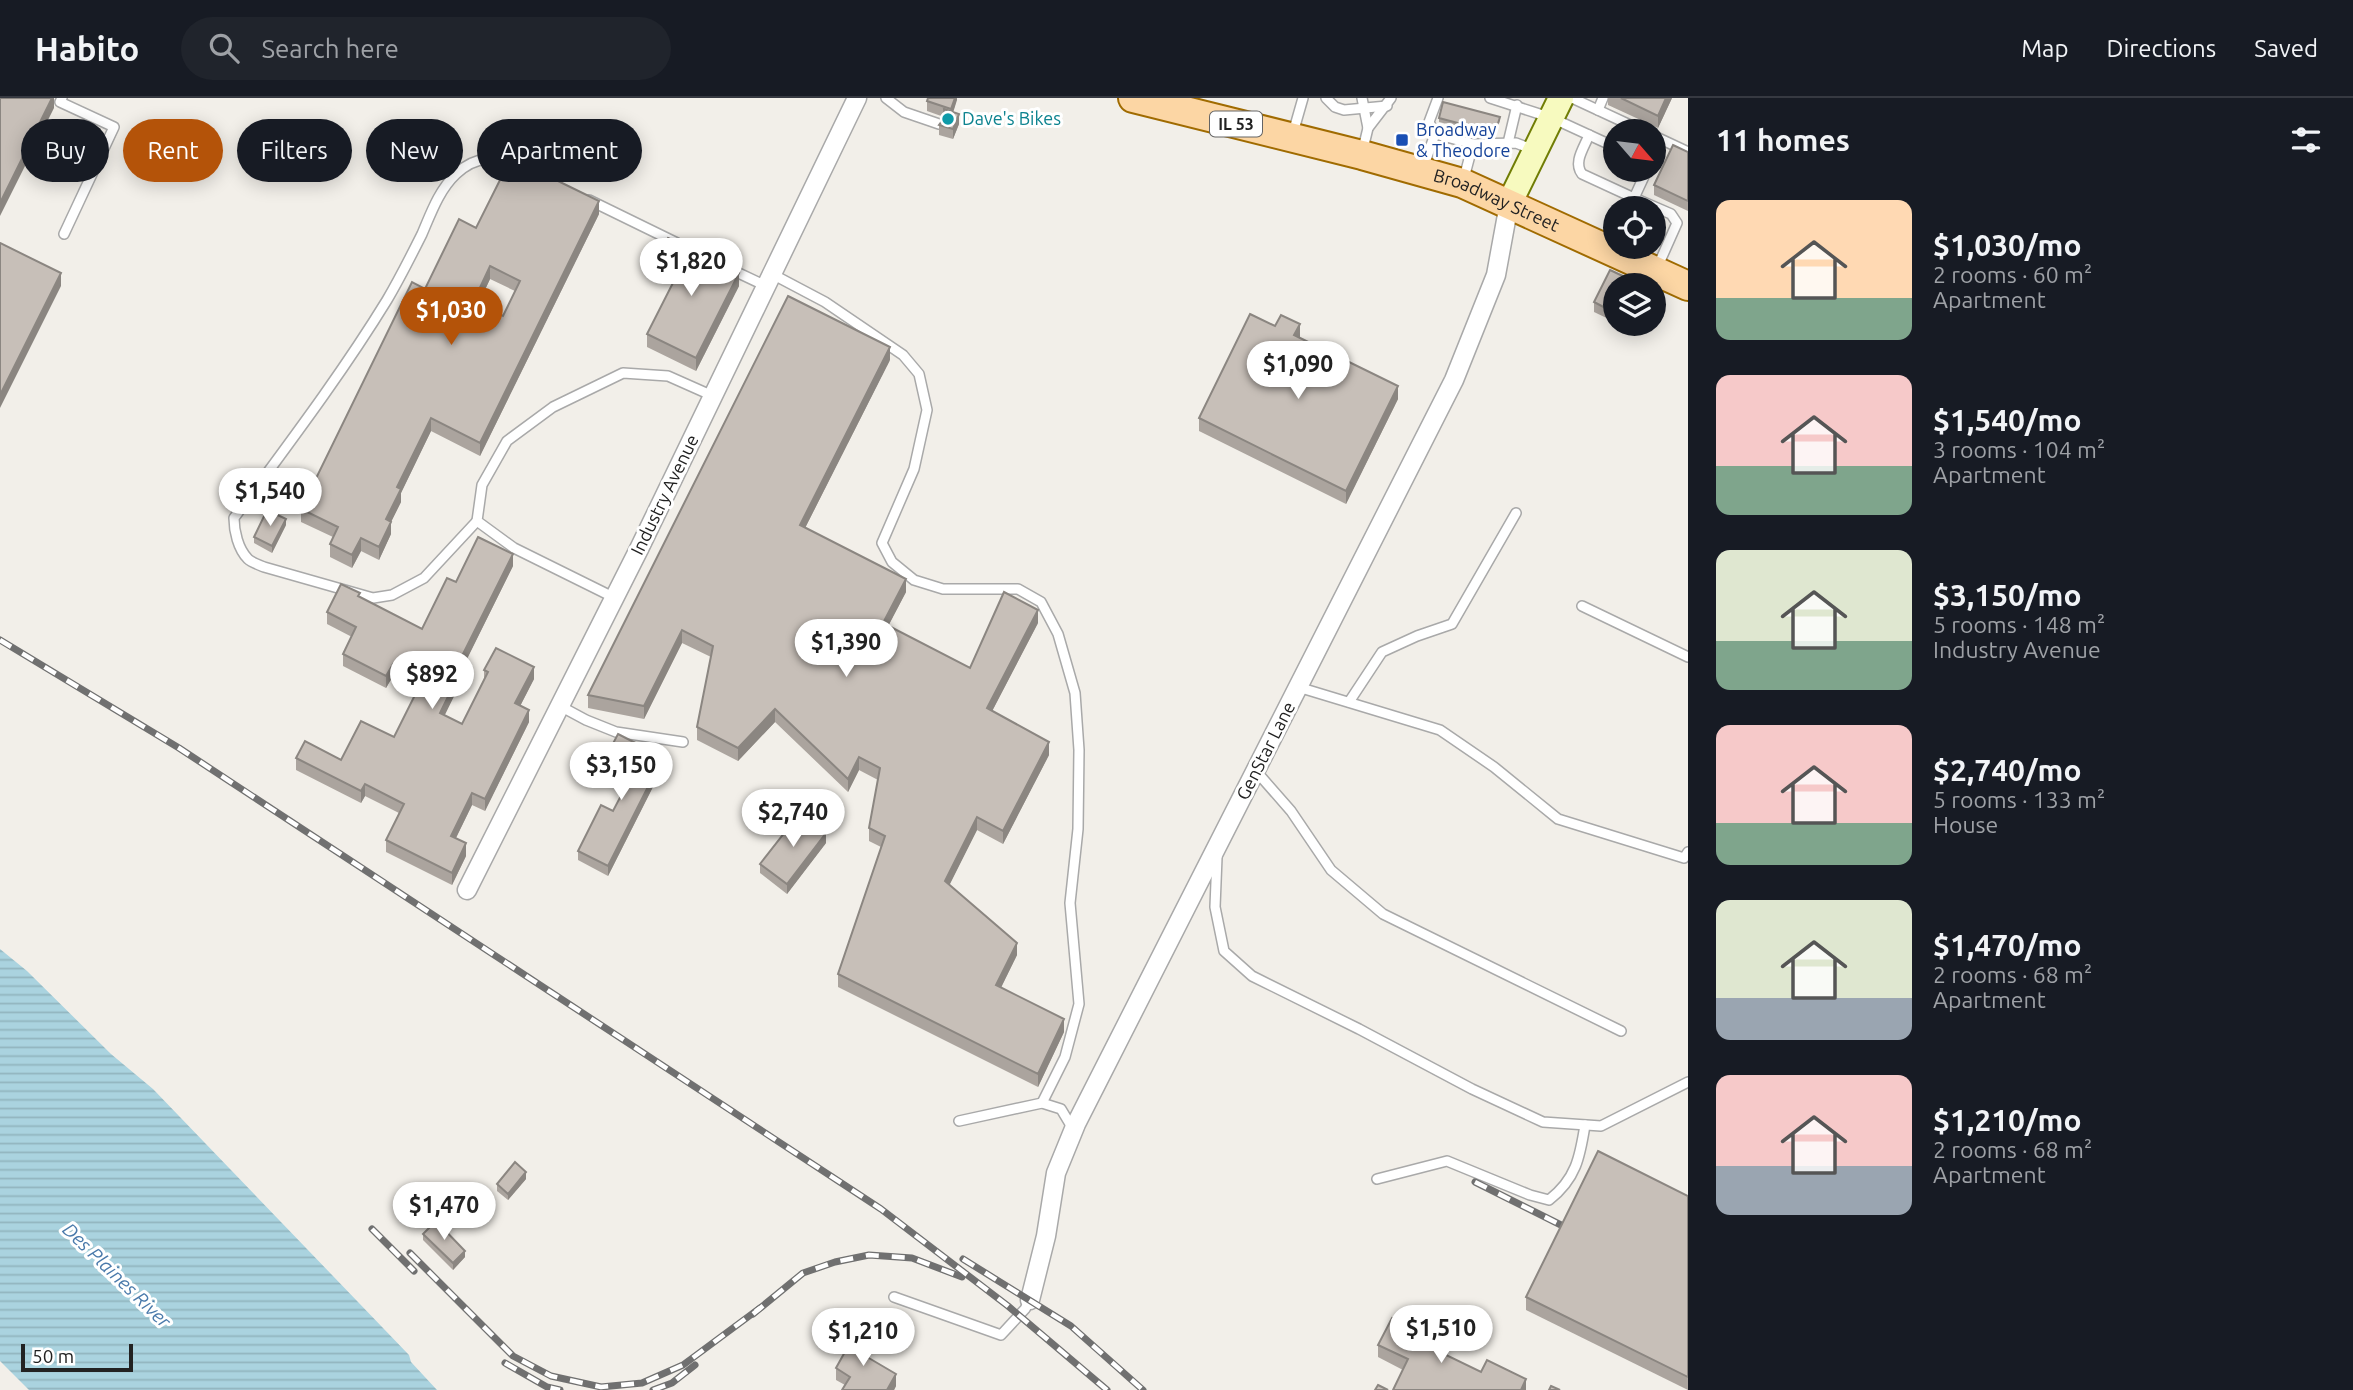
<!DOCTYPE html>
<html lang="en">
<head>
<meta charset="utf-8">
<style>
  :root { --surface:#171b24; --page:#20242c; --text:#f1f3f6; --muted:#9ea1a6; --line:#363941; --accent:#b45309 }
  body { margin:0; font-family:Ubuntu,sans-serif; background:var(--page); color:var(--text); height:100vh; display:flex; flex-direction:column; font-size:26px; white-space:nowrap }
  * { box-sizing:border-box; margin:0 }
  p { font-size:23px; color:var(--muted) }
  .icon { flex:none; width:38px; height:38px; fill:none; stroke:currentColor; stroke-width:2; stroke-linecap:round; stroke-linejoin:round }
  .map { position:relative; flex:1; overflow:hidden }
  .sheet { display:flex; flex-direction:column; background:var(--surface); width:665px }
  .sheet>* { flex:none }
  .top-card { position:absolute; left:21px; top:21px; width:665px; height:63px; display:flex; gap:14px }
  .needle { width:46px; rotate:118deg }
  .controls { position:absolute; left:1603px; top:21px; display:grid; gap:14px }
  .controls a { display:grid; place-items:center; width:63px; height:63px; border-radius:50%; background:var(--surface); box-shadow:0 4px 18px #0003; font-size:35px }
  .scale { position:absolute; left:21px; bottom:18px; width:112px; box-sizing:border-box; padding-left:7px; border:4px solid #222; border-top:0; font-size:19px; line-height:24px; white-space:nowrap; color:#222; -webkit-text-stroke:5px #fff; paint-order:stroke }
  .price { position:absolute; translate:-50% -60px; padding:0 16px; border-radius:24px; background:#fff; color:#222; font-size:23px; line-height:46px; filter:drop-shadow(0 2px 4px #0008) }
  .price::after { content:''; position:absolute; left:50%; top:42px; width:21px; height:16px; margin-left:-10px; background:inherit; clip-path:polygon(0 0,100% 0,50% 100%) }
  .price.current { background:var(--accent); color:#fff }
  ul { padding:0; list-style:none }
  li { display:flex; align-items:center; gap:21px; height:175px; padding:0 28px }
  li span { display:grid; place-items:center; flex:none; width:196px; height:140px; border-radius:14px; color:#555 }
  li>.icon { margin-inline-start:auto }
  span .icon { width:84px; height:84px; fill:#fffc; stroke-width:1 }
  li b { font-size:30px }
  h2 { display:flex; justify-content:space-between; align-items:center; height:84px; padding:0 28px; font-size:30px }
  .chip { padding:0 24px; border-radius:32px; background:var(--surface); box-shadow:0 4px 18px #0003; font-size:24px; line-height:63px }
  .chip.current { background:var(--accent); color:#fff }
  header { display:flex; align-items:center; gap:42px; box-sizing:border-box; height:98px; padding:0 35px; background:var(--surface); border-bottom:2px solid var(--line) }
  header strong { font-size:33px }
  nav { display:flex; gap:38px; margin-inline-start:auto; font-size:24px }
  .search { width:490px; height:63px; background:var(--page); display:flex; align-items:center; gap:18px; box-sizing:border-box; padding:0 24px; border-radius:38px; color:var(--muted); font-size:26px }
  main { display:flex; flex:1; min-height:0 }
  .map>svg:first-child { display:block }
  .water { fill:url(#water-rules) }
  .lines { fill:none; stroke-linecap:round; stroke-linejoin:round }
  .lane-casing { stroke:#a9a9a9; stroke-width:12 }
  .street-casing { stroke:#a9a9a9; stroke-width:21 }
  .secondary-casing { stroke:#707d05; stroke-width:28 }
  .primary-casing { stroke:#a06b00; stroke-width:32 }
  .lane { stroke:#fff; stroke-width:9 }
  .street { stroke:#fff; stroke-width:18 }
  .secondary { stroke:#f7fabf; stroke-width:24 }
  .primary { stroke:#fcd6a4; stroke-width:28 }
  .rail-casing { stroke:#707070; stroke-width:7 }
  .rail { stroke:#fff; stroke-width:4.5; stroke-dasharray:13; stroke-linecap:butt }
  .wall { fill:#aba49e; fill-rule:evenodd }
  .shaded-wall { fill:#8b8681 }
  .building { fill:#c7bfb8; stroke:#8b8681; stroke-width:2; fill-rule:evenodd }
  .culture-dot { fill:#0f9aa8; stroke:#fff; stroke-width:2.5 }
  .transit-dot { fill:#1a4fb4; stroke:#fff; stroke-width:2.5 }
  .labels { text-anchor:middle; stroke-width:6; stroke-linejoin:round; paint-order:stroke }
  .shield { fill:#fff; stroke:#646464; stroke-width:2 }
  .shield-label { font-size:16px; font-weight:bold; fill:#222 }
  .culture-label { font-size:18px; fill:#0d838f; stroke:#fff; text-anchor:start }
  .transit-label { font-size:18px; fill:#164399; stroke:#fff; text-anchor:start }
  .street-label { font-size:18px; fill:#222; stroke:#fff }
  .water-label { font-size:19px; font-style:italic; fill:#4a7aab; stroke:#fff }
</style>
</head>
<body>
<header>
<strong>Habito</strong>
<div class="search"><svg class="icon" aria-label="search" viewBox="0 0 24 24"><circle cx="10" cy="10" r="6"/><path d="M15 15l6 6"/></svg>Search here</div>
<nav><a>Map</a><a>Directions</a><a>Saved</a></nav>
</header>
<main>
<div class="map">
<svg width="1688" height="1292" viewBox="0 0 1688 1292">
  <defs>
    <pattern id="water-rules" width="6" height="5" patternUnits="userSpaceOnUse" patternTransform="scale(1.75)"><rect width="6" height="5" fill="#aad3df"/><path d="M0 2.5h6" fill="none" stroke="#92b5bf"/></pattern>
  </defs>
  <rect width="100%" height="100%" fill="#f2efe9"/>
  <path class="water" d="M0,851L27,873L111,956L153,991L409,1257L411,1264L437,1292H29L0,1263Z"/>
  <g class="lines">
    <g class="lane-casing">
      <g id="lane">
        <path d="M62,0L60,4L114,29L64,136"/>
        <path d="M886,0L904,14L939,26"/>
        <path d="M1326,0L1335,9L1344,12L1387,8"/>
        <path d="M1362,0L1368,30"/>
        <path d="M1490,0L1552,20L1615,49"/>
        <path d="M1572,0L1643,33"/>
        <path d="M1598,12L1603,0"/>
        <path d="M1293,35L1303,0"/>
        <path d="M1435,36L1473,46"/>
        <path d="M1589,37C1584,50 1573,64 1582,76L1634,100"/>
        <path d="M1654,38L1688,54"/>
        <path d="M1508,45L1517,7"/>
        <path d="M1362,55L1368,30L1391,0"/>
        <path d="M1423,70L1435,36L1429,24L1438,0"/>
        <path d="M1647,72L1634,100L1671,116L1677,125L1657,170"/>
        <path d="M1464,80L1473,46L1516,45L1534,52"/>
        <path d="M589,102L677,145"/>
        <path d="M730,171L766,188"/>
        <path d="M772,176L825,204L903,257L919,276L927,312L914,371L882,445L892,464L914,482L943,491H1018L1041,504L1058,536L1075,595L1079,652L1078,731L1070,805L1079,906L1065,959L1042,1005"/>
        <path d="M477,423L424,480L392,497L373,500L264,469C259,467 251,464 248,461C238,451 234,433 234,420C287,348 341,277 387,202C400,180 411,158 422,136C431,115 439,92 456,76C476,57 496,58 519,69"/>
        <path d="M615,500L514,450L477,423L482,387L507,343L553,309L623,275L668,278L713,298"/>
        <path d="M1582,508L1688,559"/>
        <path d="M1298,589L1440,632L1494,669L1558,721L1684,760L1688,754"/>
        <path d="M1349,604L1382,554L1417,538L1452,526L1516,415"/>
        <path d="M560,608L586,622L616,634L683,644"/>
        <path d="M1256,673L1291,713L1331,772L1383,816L1621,933"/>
        <path d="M1217,759L1215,809L1224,853L1252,878L1359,931L1472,991L1543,1024L1601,1028L1688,984"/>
        <path d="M959,1023L1042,1005L1061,1011L1073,1031"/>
        <path d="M1377,1081L1447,1063L1530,1097L1549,1102C1576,1081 1580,1059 1585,1027"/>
        <path d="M894,1199L1001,1237L1025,1211L1030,1202"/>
      </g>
    </g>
    <g class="street-casing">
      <g id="street">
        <path d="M467,792L639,451L857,0"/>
        <path d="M1030,1202L1046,1138L1056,1075L1076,1026L1454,282L1496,177L1509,106"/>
      </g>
    </g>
    <g class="secondary-casing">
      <path id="secondary" d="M1509,106L1561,0"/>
    </g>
    <g class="primary-casing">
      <g id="primary">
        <path id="s1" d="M1133,0L1362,57L1462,85L1688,188"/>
      </g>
    </g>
    <use href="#lane" class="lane"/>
    <use href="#street" class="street"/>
    <use href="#secondary" class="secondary"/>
    <use href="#primary" class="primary"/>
    <g class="rail-casing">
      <g id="rail">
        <path d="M0,542L179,650L881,1111L1008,1208L1107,1292"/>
        <path d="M1475,1084L1567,1130"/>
        <path d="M372,1131L414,1173"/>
        <path d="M410,1155L513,1258L551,1278L601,1289L642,1285L683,1267L760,1210"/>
        <path d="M963,1161L1071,1228L1143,1292"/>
        <path d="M753,1216L803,1175L835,1164L869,1157L912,1160L962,1179"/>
        <path d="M505,1265L547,1289L560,1292"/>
        <path d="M653,1292L672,1285L695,1267"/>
      </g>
    </g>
    <use href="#rail" class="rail"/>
  </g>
  <g class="wall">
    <path d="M957,0L953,14L959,26L953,41L939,37V27L944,19L927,13V3Z"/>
    <path d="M1608,0H1672L1658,30L1608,7Z"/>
    <path d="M1439,20L1500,22L1495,38L1439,24Z"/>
    <path d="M1688,54V113L1654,97V87Z"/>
    <path d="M599,116L480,358L431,333L401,395V404L391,424V436L379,462L361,453L352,470L330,459V446L333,439L301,424V411L425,191L476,130ZM490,181L515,193L503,218L485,209L481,200Z"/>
    <path d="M656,165L739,188L696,273L647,249V236L673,186L656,177Z"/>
    <path d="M1615,187V224L1594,214V204Z"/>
    <path d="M1618,226H1648L1642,237Z"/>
    <path d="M1275,228L1300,239L1299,240L1398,301L1346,406L1199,333V320Z"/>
    <path d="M890,262L805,430L906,494L888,528L970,570L1038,525L992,613L1049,657L1003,746L977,732L949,787L1017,857L1001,889L1064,934L1038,989L838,889V876L881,749L869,743V730L878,682L859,672L848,694L775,624L738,663L697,642V629L711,559L682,545L644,621L588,610V597Z"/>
    <path d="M286,427L272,455L254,445V439Z"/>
    <path d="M513,468L460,575V586L444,617L462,626L484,581V572L534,581L520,608L529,624L485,713L472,707L456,740L466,758L452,787L386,754V742L399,715L365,698L361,705L296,672V660L341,662L394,639L418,591L393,578L386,590L343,568V556L352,539L327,526V514L360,499L422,531L456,484Z"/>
    <path d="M608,655L663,669L608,778L578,762V753L613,713L632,677L608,664Z"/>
    <path d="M826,745L787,796L760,775V766Z"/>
    <path d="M526,1081L508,1102L497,1093V1086Z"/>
    <path d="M1688,1098V1292L1526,1212V1199Z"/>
    <path d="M423,1136L465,1159L453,1172L423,1142Z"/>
    <path d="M1431,1243L1448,1258L1481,1274L1526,1292L1403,1272L1378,1259V1247Z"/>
    <path d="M870,1254L867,1259L896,1288L894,1292H842L845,1287L836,1282V1270Z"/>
  </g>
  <g class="shaded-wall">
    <path d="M52,0H54V10L0,118V105Z"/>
    <path d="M955,0H957V2L951,21V11Z"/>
    <path d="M1666,0H1672L1658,30V18Z"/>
    <path d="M959,16V26L953,41V31Z"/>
    <path d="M599,103V116L480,358V345Z"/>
    <path d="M490,168V181L476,211V198Z"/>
    <path d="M61,175V188L0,310V297Z"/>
    <path d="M739,175V188L696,273V260Z"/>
    <path d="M1300,226V239L1294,250V237Z"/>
    <path d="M1643,226H1648L1642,237V228Z"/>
    <path d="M890,249V262L800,440V427Z"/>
    <path d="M1398,288V301L1346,406V393Z"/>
    <path d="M431,320V333L401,395V404L391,424V436L379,462V449L386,421L397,389Z"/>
    <path d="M286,421V427L272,455V448Z"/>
    <path d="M361,440V453L352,470V457Z"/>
    <path d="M513,456V468L460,575V586L440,627V615L455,572Z"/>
    <path d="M906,481V494L883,538V525Z"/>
    <path d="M1038,512V525L987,623V610Z"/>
    <path d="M682,532V545L644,621V608Z"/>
    <path d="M393,566V578L386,590V578Z"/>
    <path d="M534,569V581L515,618V605Z"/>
    <path d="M775,611V624L738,663V650Z"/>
    <path d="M529,612V624L485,713V701Z"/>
    <path d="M1049,644V657L1003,746V733Z"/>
    <path d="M663,659V669L608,778V768Z"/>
    <path d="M859,659V672L848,694V681Z"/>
    <path d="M365,686V698L361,705V693Z"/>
    <path d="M472,695V707L451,750V738Z"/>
    <path d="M977,719V732L945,796V783Z"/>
    <path d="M826,735V745L787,796V786Z"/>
    <path d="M466,745V758L452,787V775Z"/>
    <path d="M1017,845V857L996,900V887Z"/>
    <path d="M1064,921V934L1038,989V976Z"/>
    <path d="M526,1074V1081L508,1102V1096Z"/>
    <path d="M465,1153V1159L453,1172V1165Z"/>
    <path d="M870,1242V1254L862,1268V1256Z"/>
    <path d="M896,1276V1288L894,1292H887Z"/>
    <path d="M1526,1281V1292H1521Z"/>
  </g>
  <g class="building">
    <path d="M0,0H52L0,105Z"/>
    <path d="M928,0H955L951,11L927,3Z"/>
    <path d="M1621,0H1666L1658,18Z"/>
    <path d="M1443,4L1500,19L1495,35L1439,20Z"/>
    <path d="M944,11L959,16L953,31L939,27L945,19Z"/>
    <path d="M1673,47L1688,54V103L1654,87Z"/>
    <path d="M511,60L599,103L480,345L431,320L397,389L401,391L386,421L391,424L379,449L361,440L352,457L330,446L338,429L301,411L412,184L425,191L459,121L476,130ZM490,168L520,183L503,218L482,208L485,203L476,198Z"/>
    <path d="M668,140L739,175L696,260L647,236L678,175L656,165Z"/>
    <path d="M0,145L61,175L0,297Z"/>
    <path d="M1610,172L1642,187H1615V215L1594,204Z"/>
    <path d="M788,198L890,249L800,427L906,481L883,525L970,570L1004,494L1038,512L987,610L1049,644L1003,733L977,719L945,783L1017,845L996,887L1064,921L1038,976L838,876L885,738L869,730L880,670L859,659L848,681L775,611L738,650L697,629L713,548L682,532L644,608L588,597Z"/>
    <path d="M1250,216L1275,228L1281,217L1300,226L1294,237L1398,288L1346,393L1199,320Z"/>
    <path d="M267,412L286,421L272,448L254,439Z"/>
    <path d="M478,439L513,456L455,572L460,574L440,615L462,626L488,574L484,572L496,550L534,569L515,605L529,612L485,701L472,695L451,738L466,745L452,775L386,742L404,706L365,686L361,693L296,660L305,643L341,662L361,623L394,639L423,581L393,566L386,578L343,556L356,529L327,514L341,486L360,495L358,498L422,531L447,480L456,484Z"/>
    <path d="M618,636L663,659L608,768L578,753L601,707L613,713L636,669L608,655Z"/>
    <path d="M800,715L826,735L787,786L760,766Z"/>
    <path d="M1598,1053L1688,1098V1279L1526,1199Z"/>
    <path d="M515,1064L526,1074L508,1096L497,1086Z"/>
    <path d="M436,1123L465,1153L453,1165L423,1136Z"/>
    <path d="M1392,1220L1431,1240L1430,1243L1448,1252L1446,1257L1481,1274L1487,1262L1526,1281L1521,1292H1393L1408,1261L1378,1247Z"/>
    <path d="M856,1234L870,1242L862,1256L896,1276L887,1292H842L850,1279L836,1270Z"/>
    <path d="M1378,1287L1388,1292H1375Z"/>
    <path d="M1551,1288L1560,1292H1549Z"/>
  </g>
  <circle class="culture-dot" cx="948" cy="21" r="7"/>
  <rect class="transit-dot" x="1395" y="35" width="14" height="14" rx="3.5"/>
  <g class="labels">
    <rect class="shield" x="1210" y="13.5" width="52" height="25" rx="5"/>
    <g class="shield-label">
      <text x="1236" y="32">IL 53</text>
    </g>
    <g class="culture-label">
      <text x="962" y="27">Dave's Bikes</text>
    </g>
    <g class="transit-label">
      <text x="1416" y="38">Broadway<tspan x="1416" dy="21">&amp; Theodore</tspan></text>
    </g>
    <g class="street-label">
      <text dy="6" stroke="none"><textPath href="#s1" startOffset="378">Broadway Street</textPath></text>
      <text transform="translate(665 397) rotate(-64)" y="6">Industry Avenue</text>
      <text transform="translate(1266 653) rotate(-63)" y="6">GenStar Lane</text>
    </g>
    <g class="water-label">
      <text transform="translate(117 1177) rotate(44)" y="7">Des Plaines River</text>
    </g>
  </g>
</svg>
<div class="controls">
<a><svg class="needle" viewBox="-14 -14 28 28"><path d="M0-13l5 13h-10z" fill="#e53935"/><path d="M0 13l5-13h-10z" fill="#9ea1a6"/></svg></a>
<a><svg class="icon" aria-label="locate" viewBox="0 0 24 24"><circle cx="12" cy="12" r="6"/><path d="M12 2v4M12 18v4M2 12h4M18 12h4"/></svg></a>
<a><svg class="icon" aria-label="layers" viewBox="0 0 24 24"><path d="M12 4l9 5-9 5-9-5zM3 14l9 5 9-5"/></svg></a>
</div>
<div class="scale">50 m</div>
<b class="price" style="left:691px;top:200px">$1,820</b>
<b class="price current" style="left:451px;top:249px">$1,030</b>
<b class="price" style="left:1298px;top:303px">$1,090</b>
<b class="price" style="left:270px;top:430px">$1,540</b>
<b class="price" style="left:846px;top:581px">$1,390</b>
<b class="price" style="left:432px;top:613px">$892</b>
<b class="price" style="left:621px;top:704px">$3,150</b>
<b class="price" style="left:793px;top:751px">$2,740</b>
<b class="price" style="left:444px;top:1144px">$1,470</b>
<b class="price" style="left:1441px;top:1267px">$1,510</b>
<b class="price" style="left:863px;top:1270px">$1,210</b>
<div class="top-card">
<a class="chip">Buy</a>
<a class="chip current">Rent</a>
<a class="chip">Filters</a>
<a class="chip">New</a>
<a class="chip">Apartment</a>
</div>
</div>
<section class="sheet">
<h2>11 homes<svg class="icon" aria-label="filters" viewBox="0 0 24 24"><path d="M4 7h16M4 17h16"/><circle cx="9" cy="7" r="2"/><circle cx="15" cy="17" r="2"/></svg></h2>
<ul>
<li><span style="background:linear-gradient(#ffd9b3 70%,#7fa58c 0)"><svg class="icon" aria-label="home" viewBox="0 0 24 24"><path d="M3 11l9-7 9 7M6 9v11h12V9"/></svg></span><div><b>$1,030/mo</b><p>2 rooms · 60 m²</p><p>Apartment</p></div></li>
<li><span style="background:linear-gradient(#f6c9c9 65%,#7fa58c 0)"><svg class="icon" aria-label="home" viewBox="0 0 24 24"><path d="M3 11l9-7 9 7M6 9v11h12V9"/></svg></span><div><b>$1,540/mo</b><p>3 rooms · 104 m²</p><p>Apartment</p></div></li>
<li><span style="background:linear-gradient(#dfe7d0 65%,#7fa58c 0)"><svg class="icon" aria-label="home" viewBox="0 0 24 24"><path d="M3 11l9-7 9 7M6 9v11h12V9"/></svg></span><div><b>$3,150/mo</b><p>5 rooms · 148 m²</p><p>Industry Avenue</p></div></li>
<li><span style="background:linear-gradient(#f6c9c9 70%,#7fa58c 0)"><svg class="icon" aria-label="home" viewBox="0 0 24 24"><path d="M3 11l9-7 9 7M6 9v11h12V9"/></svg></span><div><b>$2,740/mo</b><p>5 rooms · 133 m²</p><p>House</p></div></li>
<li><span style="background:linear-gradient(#dfe7d0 70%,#9aa5b1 0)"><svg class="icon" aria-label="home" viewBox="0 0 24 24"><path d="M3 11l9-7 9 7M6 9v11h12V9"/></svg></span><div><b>$1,470/mo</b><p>2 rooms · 68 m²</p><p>Apartment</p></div></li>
<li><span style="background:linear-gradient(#f6c9c9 65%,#9aa5b1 0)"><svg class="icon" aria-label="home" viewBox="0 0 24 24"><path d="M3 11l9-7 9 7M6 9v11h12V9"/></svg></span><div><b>$1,210/mo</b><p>2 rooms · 68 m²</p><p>Apartment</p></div></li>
</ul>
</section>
</main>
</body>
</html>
